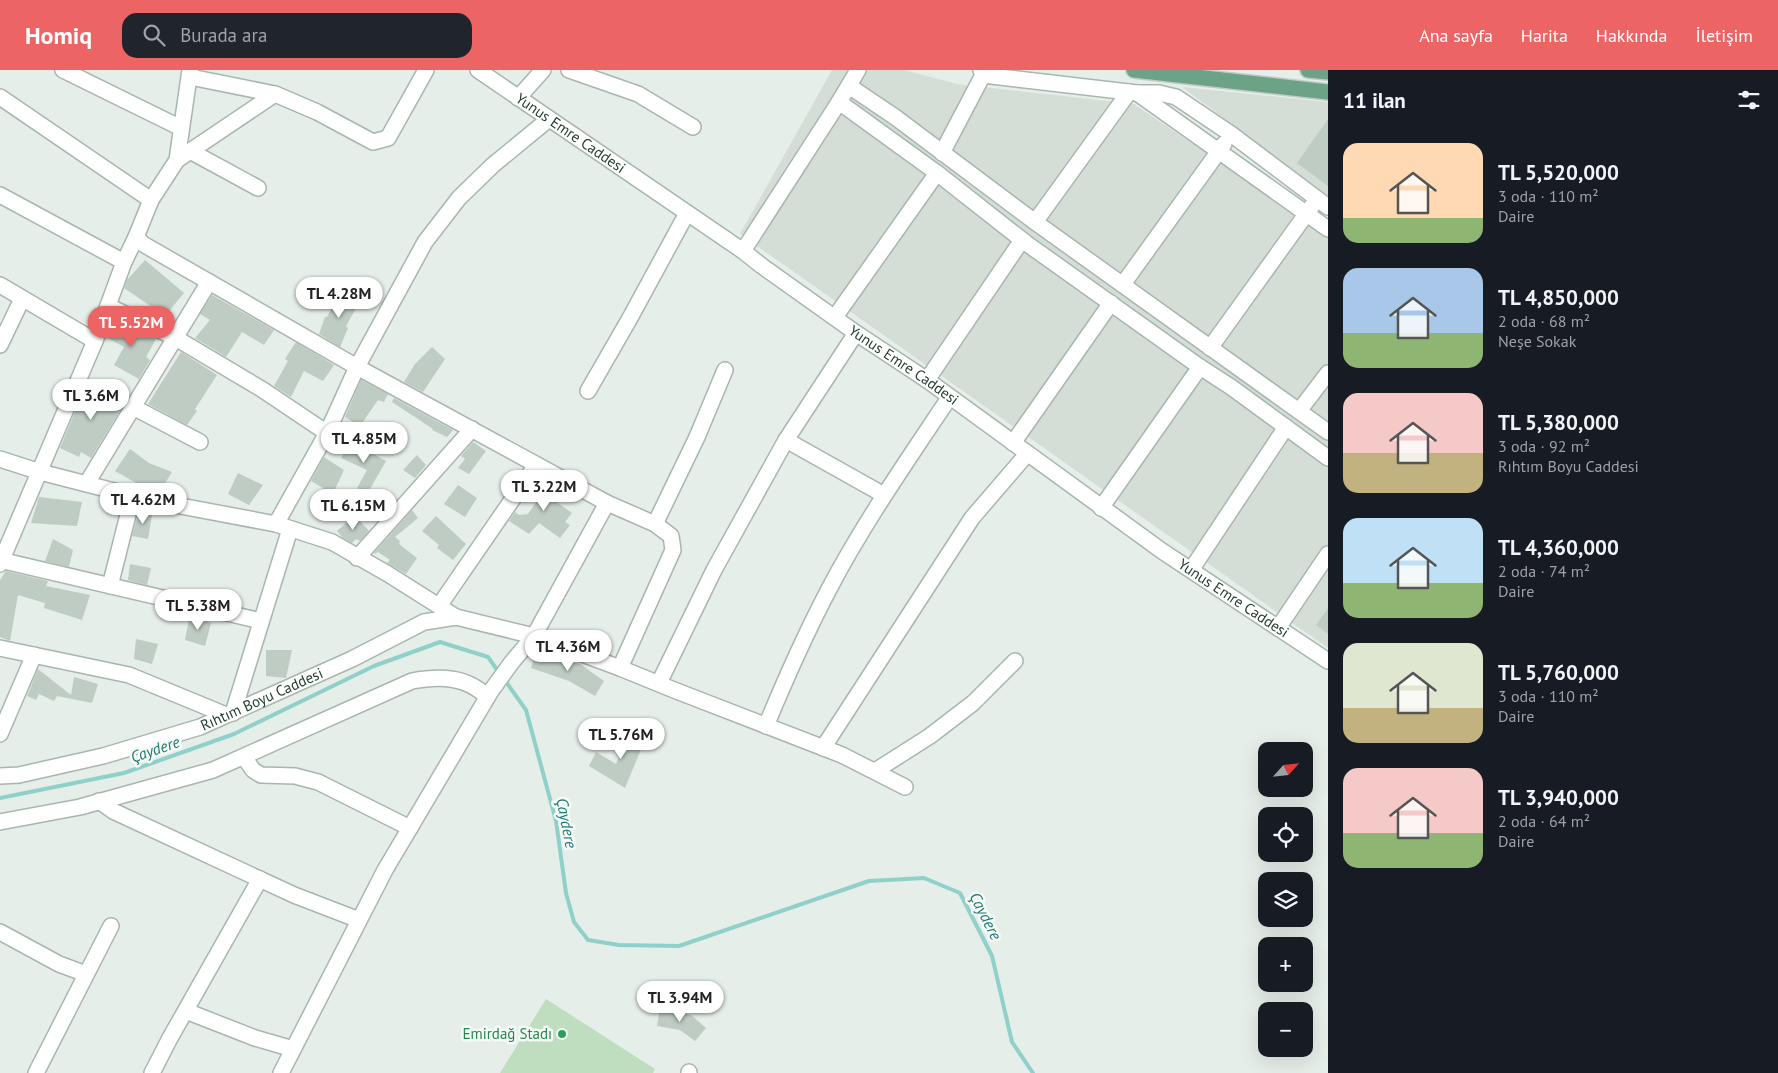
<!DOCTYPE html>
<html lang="tr">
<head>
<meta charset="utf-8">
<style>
  :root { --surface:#171b24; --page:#20242c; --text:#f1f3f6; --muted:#9ea1a6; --accent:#ed6465 }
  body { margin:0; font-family:"PT Sans",sans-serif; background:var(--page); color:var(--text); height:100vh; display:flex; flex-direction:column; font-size:19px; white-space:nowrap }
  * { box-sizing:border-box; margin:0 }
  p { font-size:16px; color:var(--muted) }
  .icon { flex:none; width:28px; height:28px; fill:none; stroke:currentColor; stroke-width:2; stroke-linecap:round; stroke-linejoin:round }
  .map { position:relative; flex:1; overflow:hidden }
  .panel { display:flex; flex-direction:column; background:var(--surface); width:450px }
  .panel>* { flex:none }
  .needle { width:32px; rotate:63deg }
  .tools { position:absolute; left:1258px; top:672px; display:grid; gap:10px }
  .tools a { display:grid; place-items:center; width:55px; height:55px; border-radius:10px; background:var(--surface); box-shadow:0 5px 20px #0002; font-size:25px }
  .price { position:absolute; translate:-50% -42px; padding:0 11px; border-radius:18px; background:#fff; color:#222; font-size:16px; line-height:32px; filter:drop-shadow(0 1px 2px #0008) }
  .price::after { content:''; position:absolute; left:50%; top:30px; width:15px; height:11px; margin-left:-8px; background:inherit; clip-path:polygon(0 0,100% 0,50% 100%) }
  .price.current { background:var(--accent); color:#fff }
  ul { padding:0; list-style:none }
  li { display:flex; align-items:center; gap:15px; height:125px; padding:0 15px }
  li span { display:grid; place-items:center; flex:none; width:140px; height:100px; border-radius:15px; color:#555 }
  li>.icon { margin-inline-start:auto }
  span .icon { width:60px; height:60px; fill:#fffc; stroke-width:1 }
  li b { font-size:21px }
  h2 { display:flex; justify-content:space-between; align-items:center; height:60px; padding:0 15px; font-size:21px }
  header { display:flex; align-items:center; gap:30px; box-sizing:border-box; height:70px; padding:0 25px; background:var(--accent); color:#fff }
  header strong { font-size:24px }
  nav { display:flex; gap:28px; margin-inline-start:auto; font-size:18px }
  .search { width:350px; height:45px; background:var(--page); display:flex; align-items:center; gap:12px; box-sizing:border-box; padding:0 18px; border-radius:15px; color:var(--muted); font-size:19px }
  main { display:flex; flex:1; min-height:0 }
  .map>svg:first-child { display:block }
  .built { fill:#d4ded7 }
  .green { fill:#bfdec0 }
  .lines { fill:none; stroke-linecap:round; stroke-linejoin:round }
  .stream { stroke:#90d0ca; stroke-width:4 }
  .building { fill:#beccc3 }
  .minor-casing { stroke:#a8b6ae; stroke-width:18 }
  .major-casing { stroke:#c2cac6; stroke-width:18 }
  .minor { stroke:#fff; stroke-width:15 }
  .major { stroke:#6ca286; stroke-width:15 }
  .leisure-dot { fill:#2e9e5b; stroke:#f6faf7; stroke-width:2 }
  .labels { text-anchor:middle; stroke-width:5; stroke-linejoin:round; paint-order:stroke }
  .street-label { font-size:15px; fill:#254032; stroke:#f6faf7 }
  .leisure-label { font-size:15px; fill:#27864d; stroke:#f6faf7; text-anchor:end }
  .water-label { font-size:16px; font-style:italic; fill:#207a73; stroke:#f6faf7 }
</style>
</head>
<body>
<header>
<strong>Homiq</strong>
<div class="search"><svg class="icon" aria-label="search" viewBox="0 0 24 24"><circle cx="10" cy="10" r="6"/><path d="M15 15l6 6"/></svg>Burada ara</div>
<nav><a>Ana sayfa</a><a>Harita</a><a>Hakkında</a><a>İletişim</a></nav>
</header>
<main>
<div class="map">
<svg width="1328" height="1003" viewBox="0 0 1328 1003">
  <rect width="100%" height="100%" fill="#e5eee8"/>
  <g class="built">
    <path d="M832,0H904L957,14L1134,34L1328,166V578L740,164Z"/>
    <path d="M1182,17L1328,32V126L1280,90Z"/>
  </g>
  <path class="green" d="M546,929L655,999L653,1003H500Z"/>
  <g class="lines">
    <g class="stream">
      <path d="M504,609L526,640L556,751L566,823L574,852L588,870L619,875L679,876L869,811L924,808L960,823L992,886L1012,972L1033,1003"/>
      <path d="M0,728L124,703L234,664L374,596L440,572L488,587L500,604"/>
    </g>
  </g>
  <g class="building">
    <path d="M1328,49V116L1297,93Z"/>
    <path d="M145,190L184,223L165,246L124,218L127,210Z"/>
    <path d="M340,221L359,233L346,256L348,258L340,277L319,264L325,247H327Z"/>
    <path d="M212,225L274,260L264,275L242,262L226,287L195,268L210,250L200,244Z"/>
    <path d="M116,250L156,269L146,287L150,290L139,309L114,295L124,277L106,267Z"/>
    <path d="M296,272L334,295L323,311L304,301L291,327L274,316L288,291L285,289Z"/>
    <path d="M432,277L445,289L423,322L404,312L415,294Z"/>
    <path d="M181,282L217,305L195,339L197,341L187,355L148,334Z"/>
    <path d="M361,310L388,324L384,332L378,330L360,356L345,347Z"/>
    <path d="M87,313L126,331L91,388L81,382L79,387L60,378Z"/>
    <path d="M394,328L453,360L447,367L432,360L433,359L392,332Z"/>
    <path d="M350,371L386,391L367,424L357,418L367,400L341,388Z"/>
    <path d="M473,372L486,381L469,404L458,398L465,389L461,386Z"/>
    <path d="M130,379L149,393L172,402L161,420L138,414L115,401Z"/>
    <path d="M417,385L426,395L415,408L403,400Z"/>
    <path d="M324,387L344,400L322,447L310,440L323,418L311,411Z"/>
    <path d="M238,403L263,415L249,435L228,424Z"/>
    <path d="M541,410L560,423L555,431L572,443L565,452L570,455L560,468L539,453L529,464L509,451L515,442L519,445L528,444L539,428L531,420Z"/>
    <path d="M458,415L477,428L465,447L444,434Z"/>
    <path d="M39,427L82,432L77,456L31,453Z"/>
    <path d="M139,440L152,445L148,469L132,466Z"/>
    <path d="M412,440L418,448L395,467L400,471L399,474L417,488L406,504L387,493L390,490L378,482L375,484L374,483Z"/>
    <path d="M436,446L466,474L453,490L437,478L439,475L422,461Z"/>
    <path d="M352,448L356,451L358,449L369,461L360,471L356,469L352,473L343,468L337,461Z"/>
    <path d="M53,469L73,480L69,497L45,491Z"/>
    <path d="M130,494L151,498L147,515L128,510Z"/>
    <path d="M6,501L48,511L46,516L90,525L82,550L44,538L45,533L18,525L10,571L0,567V510Z"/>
    <path d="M1328,538V564L1316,555Z"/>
    <path d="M190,544L211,553L205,576L185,570Z"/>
    <path d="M136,569L158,574L152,594L134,589Z"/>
    <path d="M266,580H292L286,608L266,606Z"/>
    <path d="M536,582L580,594L604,611L595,626L569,611L531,598Z"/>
    <path d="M38,599L71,625L74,607L98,614L92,633L57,626L54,631L39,624L36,630L27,626Z"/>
    <path d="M631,658L647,665L625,718L589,696L596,682L616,694Z"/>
    <path d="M660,937L691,945L706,958L695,971L680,960L657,956Z"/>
  </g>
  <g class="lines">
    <g class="minor-casing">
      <g id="minor">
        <path d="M63,0L181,58"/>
        <path id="s1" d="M478,0L743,181L762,196L856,263L927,310L1162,481L1328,591"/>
        <path d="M569,0L638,24L693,57"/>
        <path d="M983,5L1137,23H1159L1176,27L1231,64L1328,137"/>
        <path d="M190,7L275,24L317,42L373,72L388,68L426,0"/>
        <path d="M849,16L895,47L1035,152L1328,362"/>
        <path d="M1137,23L1328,159"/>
        <path d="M0,27L151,130"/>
        <path d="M518,28L543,0"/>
        <path d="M839,32L937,103L1026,173L1200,297L1231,317L1328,388"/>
        <path d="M190,81L258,118"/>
        <path d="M942,83L983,5L981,0"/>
        <path d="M177,90L275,24"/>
        <path d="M0,125L124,192"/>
        <path d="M1035,152L1129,22"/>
        <path d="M136,167L143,174L357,297L607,433L655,454L671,466L673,480L620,598"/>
        <path d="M743,181L839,32L858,0"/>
        <path d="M1123,214L1224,74"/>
        <path d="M0,215L95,271"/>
        <path d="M108,236L174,267L263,320L327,363"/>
        <path d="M835,247L937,103"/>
        <path d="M0,275L22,229"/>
        <path d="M1210,278L1312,136"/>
        <path d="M927,310L1022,170"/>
        <path d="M588,321L630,248L687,143"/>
        <path d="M133,337L200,372"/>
        <path d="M1299,341L1328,303"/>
        <path d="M786,370L884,425"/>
        <path d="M1013,373L1111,233"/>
        <path d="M0,389L40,402L149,430L276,454L332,472L388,504L456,547L534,566L620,598L674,620L842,685L905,717"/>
        <path d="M87,413L209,212"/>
        <path d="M1101,438L1200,297"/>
        <path d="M276,454L327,363L357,297L425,172L459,128L493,95L549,49"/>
        <path d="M655,454L697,367L725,300"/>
        <path d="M357,488L472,359"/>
        <path d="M0,490L261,551"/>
        <path d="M0,494L95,271L124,192L136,167L151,130L177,90L190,0"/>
        <path d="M1191,500L1286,357"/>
        <path d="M110,516L133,425"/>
        <path d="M439,536L536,395"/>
        <path d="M1278,558L1328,484"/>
        <path d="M0,578L129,605L226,645"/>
        <path d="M659,613L714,500L786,370L856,263"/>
        <path d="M233,643L290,459"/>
        <path d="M766,656C785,610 805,565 828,521C863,454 907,391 949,328"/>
        <path d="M0,664L34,585"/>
        <path d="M823,678L972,448L1027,384"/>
        <path d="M244,687L253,700L261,705L295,706L318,712L410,758"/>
        <path d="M875,701L930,666L973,633L1015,591"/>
        <path id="s2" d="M0,706L19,705L103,686L200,657L352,589L424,552L456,547"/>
        <path d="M99,731L113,741L294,825L359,850"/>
        <path d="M0,752L80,737L213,700L412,611C439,606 467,606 487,627"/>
        <path d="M0,862L59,894L86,904"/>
        <path d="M186,941L255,968L293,979"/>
        <path d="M36,1003L111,856"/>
        <path d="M152,1003L170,968L260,809"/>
        <path d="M281,1003L385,800L491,621L512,592L534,566L607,433"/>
        <path d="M689,1003V1002"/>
      </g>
    </g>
    <g class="major-casing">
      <g id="major">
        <path d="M1134,0L1328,22"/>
        <path d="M1308,0L1328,2"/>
      </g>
    </g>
    <use href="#minor" class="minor"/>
    <use href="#major" class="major"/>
  </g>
  <circle class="leisure-dot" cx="562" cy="964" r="5"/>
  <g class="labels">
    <g class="street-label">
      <text dy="5" stroke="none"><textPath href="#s1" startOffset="112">Yunus Emre Caddesi</textPath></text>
      <text dy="5" stroke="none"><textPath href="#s1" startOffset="518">Yunus Emre Caddesi</textPath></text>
      <text dy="5" stroke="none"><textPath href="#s1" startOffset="922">Yunus Emre Caddesi</textPath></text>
      <text dy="5" stroke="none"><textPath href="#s2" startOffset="274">Rıhtım Boyu Caddesi</textPath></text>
    </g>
    <g class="leisure-label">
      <text x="552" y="969">Emirdağ Stadı</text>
    </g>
    <g class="water-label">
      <text transform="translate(155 679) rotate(-19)" y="6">Çaydere</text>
      <text transform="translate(567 753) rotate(79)" y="6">Çaydere</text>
      <text transform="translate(986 846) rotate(63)" y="6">Çaydere</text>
    </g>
  </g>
</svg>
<div class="tools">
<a><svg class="needle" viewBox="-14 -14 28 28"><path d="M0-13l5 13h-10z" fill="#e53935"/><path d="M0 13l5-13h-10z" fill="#9ea1a6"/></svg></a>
<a><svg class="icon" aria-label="locate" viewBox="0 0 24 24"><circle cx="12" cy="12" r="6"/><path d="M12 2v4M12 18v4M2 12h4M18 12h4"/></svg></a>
<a><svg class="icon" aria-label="layers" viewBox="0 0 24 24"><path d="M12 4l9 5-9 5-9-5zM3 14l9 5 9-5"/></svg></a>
<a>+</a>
<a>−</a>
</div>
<b class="price" style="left:339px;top:249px">TL 4.28M</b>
<b class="price current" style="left:131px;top:278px">TL 5.52M</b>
<b class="price" style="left:91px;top:351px">TL 3.6M</b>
<b class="price" style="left:364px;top:394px">TL 4.85M</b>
<b class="price" style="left:544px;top:442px">TL 3.22M</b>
<b class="price" style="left:143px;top:455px">TL 4.62M</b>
<b class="price" style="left:353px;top:461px">TL 6.15M</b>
<b class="price" style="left:198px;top:561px">TL 5.38M</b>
<b class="price" style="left:568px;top:602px">TL 4.36M</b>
<b class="price" style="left:621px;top:690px">TL 5.76M</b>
<b class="price" style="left:680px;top:953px">TL 3.94M</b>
</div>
<section class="panel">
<h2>11 ilan<svg class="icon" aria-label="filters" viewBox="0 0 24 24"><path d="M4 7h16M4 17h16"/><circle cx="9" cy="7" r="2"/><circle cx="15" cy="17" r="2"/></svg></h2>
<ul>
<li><span style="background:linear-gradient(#ffd9b3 75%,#8fb573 0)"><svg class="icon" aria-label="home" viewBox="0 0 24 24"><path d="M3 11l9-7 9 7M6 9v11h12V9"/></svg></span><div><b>TL 5,520,000</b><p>3 oda · 110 m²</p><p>Daire</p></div></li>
<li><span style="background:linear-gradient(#a9c7e8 65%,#8fb573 0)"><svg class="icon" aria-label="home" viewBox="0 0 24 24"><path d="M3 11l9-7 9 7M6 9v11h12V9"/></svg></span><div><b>TL 4,850,000</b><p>2 oda · 68 m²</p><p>Neşe Sokak</p></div></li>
<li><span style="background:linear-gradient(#f6c9c9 60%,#c2b280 0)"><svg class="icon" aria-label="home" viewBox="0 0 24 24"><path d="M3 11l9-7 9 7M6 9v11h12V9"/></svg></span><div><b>TL 5,380,000</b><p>3 oda · 92 m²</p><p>Rıhtım Boyu Caddesi</p></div></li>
<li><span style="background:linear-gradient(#bfe0f5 65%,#8fb573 0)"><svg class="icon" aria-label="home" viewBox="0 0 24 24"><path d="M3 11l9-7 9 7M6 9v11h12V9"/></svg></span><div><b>TL 4,360,000</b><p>2 oda · 74 m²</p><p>Daire</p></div></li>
<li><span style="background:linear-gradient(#dfe7d0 65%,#c2b280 0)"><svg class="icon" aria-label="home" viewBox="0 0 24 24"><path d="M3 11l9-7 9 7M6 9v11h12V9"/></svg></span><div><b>TL 5,760,000</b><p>3 oda · 110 m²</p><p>Daire</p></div></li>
<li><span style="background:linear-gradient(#f6c9c9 65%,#8fb573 0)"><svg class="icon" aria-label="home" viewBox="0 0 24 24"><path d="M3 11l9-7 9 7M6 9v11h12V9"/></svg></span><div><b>TL 3,940,000</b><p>2 oda · 64 m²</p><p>Daire</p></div></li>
</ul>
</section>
</main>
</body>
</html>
